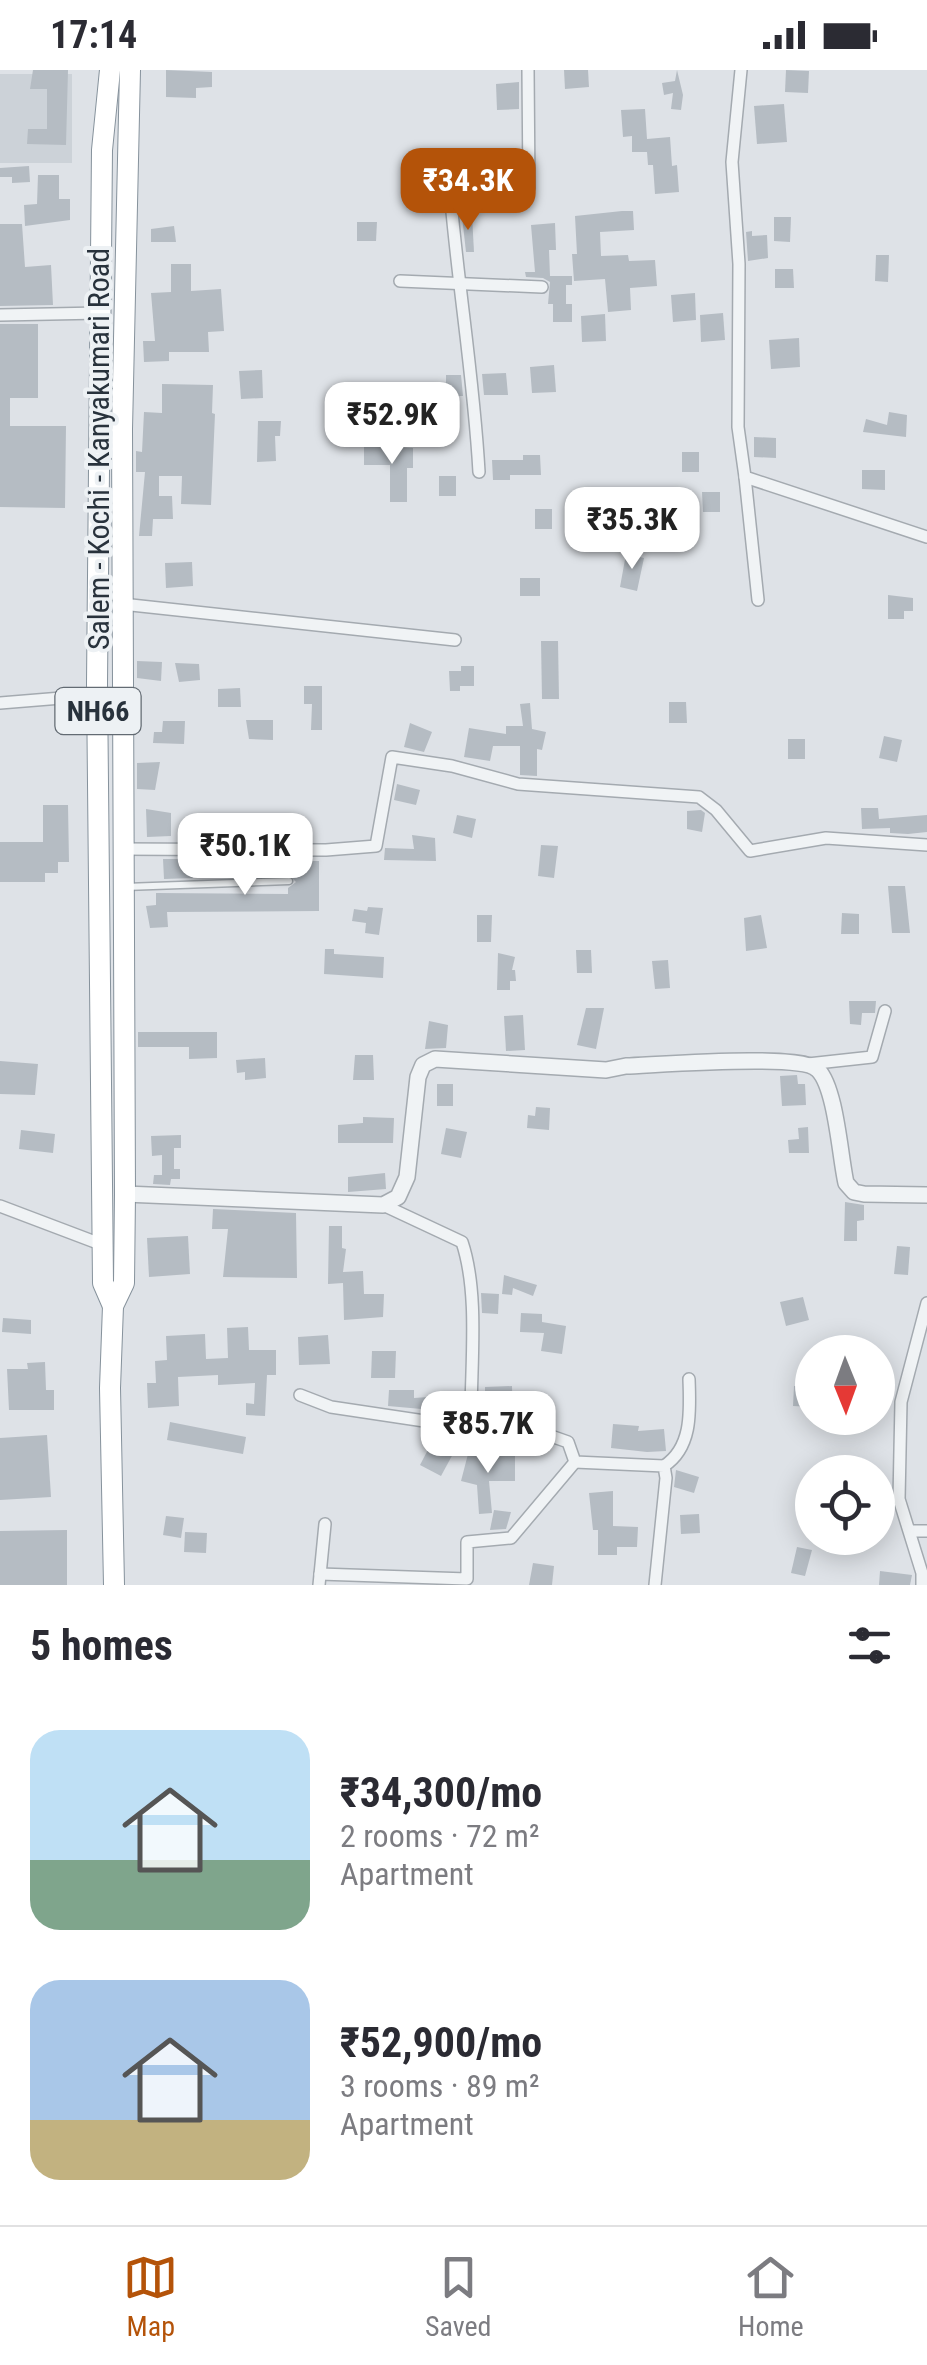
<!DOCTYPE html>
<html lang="en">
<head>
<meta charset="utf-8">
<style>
  :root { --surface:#fff; --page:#f2f2f3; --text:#2b2b33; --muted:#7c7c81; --line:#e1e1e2; --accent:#b45309 }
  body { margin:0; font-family:"Roboto Condensed",sans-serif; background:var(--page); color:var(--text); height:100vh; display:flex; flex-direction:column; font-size:38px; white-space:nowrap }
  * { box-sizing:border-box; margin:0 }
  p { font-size:32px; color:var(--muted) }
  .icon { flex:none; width:55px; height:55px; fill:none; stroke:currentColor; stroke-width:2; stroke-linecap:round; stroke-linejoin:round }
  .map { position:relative; height:1515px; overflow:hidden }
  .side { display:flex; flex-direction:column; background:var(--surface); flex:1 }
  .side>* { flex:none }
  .needle { width:65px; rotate:179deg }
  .fabs { position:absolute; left:795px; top:1265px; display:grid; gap:20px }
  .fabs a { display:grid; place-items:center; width:100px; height:100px; border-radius:50%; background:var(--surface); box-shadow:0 5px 25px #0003; font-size:50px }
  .price { position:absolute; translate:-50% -85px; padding:0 22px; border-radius:20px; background:#fff; color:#222; font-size:32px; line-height:65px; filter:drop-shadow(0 2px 5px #0008) }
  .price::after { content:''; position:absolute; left:50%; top:60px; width:30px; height:22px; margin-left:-15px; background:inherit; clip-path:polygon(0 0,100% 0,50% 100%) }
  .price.active { background:var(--accent); color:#fff }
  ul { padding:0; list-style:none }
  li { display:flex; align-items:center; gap:30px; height:250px; padding:0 30px }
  li span { display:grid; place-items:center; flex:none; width:280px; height:200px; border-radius:30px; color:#555 }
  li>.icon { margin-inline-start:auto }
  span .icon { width:120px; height:120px; fill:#fffc; stroke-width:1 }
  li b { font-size:42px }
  h2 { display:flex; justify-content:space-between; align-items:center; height:120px; padding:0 30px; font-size:42px }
  .status { display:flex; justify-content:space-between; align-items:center; height:70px; padding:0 50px; background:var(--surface); direction:ltr }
  .status svg { height:28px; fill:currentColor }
  .tabs { display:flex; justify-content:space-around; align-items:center; height:140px; border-top:2px solid var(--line); background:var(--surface); font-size:28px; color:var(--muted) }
  .tabs a { display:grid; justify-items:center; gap:5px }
  .tabs .active { color:var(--accent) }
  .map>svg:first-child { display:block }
  .built { fill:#ccd2d8 }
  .building { fill:#b5bcc3 }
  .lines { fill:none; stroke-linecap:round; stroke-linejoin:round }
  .service-casing { stroke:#a4aab0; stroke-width:9 }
  .minor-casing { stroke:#a4aab0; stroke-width:14 }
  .tertiary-casing { stroke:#a4aab0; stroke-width:18 }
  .trunk-casing { stroke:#86929c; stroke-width:22 }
  .service { stroke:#f0f3f5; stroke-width:6 }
  .minor { stroke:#f0f3f5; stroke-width:11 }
  .tertiary { stroke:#f0f3f5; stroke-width:15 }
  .trunk { stroke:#fff; stroke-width:20 }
  .labels { text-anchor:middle; stroke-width:8; stroke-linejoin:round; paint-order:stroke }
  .shield { fill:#edf1f4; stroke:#636b73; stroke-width:2.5 }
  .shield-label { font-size:28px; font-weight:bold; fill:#28323c }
  .street-label { font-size:30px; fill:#28323c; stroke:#edf1f4 }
</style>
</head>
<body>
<div class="status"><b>17:14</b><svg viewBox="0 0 49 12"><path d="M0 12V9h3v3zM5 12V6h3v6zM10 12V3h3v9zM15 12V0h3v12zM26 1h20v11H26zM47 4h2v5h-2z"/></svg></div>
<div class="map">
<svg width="927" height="1515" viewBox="0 0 927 1515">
  <rect width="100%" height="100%" fill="#dee2e7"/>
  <rect class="built" x="0" y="4" width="72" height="89"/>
  <g class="building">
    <path d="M33,0H68L66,75L27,74L28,59H47V19H30Z"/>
    <path d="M166,0L212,2V17L196,18V28L166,27Z"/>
    <path d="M564,0H588L589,17L565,19Z"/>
    <path d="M677,0L683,25L681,40L671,39L673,23L664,25L662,13L675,11Z"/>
    <path d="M786,0L809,1L808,23L785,22Z"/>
    <path d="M519,12V39L497,40L496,14Z"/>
    <path d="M784,34L787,72L757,74L754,36Z"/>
    <path d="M645,39L647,69L670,67L672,96L677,95L679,122L655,124L653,95H648L647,82H632V66L623,67L621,40Z"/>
    <path d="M29,96L30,112L12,113V107H0V98Z"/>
    <path d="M38,105H59V129H70V150L25,156L24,135L37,134Z"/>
    <path d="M622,141H633L634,160L600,162L601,186L628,185L629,191L655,190L657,216L630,218L631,240L608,242L605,209L574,211L572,184H577L575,146Z"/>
    <path d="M472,145L474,182H466L462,146Z"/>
    <path d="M774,147H791L790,172L774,171Z"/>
    <path d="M357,152H377L376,171H357Z"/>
    <path d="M555,153L556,180H549L550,206H572V215H566V234H572V252H553V234H548L550,212L543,208L526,207L525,202H535L531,155Z"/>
    <path d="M0,154H22L25,197L51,195L53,235L0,236Z"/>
    <path d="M174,156L176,172H151V159Z"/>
    <path d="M752,161V166L767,165L768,188L748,191L746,162Z"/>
    <path d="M876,185H889L888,212L875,211Z"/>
    <path d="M171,194H191V221L221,219L224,261L208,262L209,282H169V291L144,292L143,271H155L151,223L171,222Z"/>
    <path d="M775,199H793L794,218H775Z"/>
    <path d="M695,223L696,250L673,252L671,225Z"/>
    <path d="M723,243L725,270L701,272L700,245Z"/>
    <path d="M605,244L606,271L582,272L581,246Z"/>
    <path d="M0,254H38V328H10V356H66L65,438L0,437Z"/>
    <path d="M799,268L800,297L771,299L769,270Z"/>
    <path d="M554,295L556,322L532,323L530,297Z"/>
    <path d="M262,300L263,328L241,329L239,301Z"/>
    <path d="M506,303L508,325H484L482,304Z"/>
    <path d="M446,305H461L463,326H446Z"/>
    <path d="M162,314L213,315L212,343L215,344L211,435L181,434L182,406H159V426H172L173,449H153L152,466H139L145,402H136V381L142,382L144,342L162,343Z"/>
    <path d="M889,342L907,345L906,367L863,362L866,349L887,355Z"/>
    <path d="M258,351H281L280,366H275L276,391L257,392Z"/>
    <path d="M754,367L776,368V388L754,387Z"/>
    <path d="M364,375L413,378V398H407V432H390V395H364Z"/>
    <rect x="682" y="382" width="17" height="20"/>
    <path d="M523,385H540L541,405H510V410H493L492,390H523Z"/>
    <path d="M862,400H885V420L862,419Z"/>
    <rect x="439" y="406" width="17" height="20"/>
    <path d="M702,422H720V442H703Z"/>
    <path d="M609,434H626V454L609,455Z"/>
    <rect x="535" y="439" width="17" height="20"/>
    <path d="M695,439V460H678V440Z"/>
    <path d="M626,484L644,488L637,521L620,517Z"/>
    <path d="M192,492L193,516L166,518L165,493Z"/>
    <rect x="520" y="508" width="20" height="18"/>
    <path d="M888,525L913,528V541H904V549H888Z"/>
    <path d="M541,571H558L559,629H542Z"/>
    <path d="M137,591L162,592L161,611L137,608Z"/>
    <path d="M175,593L199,594L200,610L179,612Z"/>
    <path d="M461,596H474V616H460V621H450L449,601H461Z"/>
    <path d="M304,616H322V660H311L312,634H304Z"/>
    <path d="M240,618L241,637H218V619Z"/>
    <path d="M669,632H686L687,653H669Z"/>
    <path d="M530,633L532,659L546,662L542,680L537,679V706L520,705V676H493L490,691L464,687L469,658L506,664V656H523L520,634Z"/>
    <path d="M246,650H273V670L249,669Z"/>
    <path d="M163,651H185L184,674L153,673L154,662H162Z"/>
    <path d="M410,653L432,662L424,682L404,677Z"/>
    <path d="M884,666L902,670L897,692L879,688Z"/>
    <rect x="788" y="669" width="17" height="20"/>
    <path d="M160,692L155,720L137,719V693Z"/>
    <path d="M397,714L420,720L416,735L394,730Z"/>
    <path d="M43,735H68L69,792H58V803H45V812H0V772H43Z"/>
    <path d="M861,738H878L879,749L927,745V762L908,764L890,763V758L862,759Z"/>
    <path d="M146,739L171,743V766L147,767Z"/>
    <path d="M701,740L705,743L702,762L687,759V741Z"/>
    <path d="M457,745L476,749L472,768L453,763Z"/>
    <path d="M412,765L435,768L436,791L384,790L385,778L414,779Z"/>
    <path d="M541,775L558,776L554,808L538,806Z"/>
    <path d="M163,789H193V792L212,793V789H240L242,803H193V808L164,809Z"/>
    <path d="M288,791H319V841L167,842L168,857L150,858L146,836L156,835V823L288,824V818L296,812L288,804Z"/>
    <path d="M888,816H905L910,863H892Z"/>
    <path d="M368,837L383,838L379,865L365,863L366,853L352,851L354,839L367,841Z"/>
    <path d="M842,843L859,844V864H841Z"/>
    <path d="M477,845H492L491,872H477Z"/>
    <path d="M761,845L767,878L746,881L744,848Z"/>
    <path d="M325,879H334V884L384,887L383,908L324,904Z"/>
    <path d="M576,880H591L592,903H577Z"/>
    <path d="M498,883L515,887L512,900H515L516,911H510V920H497Z"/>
    <path d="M668,890L670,918L655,919L652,891Z"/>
    <path d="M849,931H876L875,943H862L861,955L850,954Z"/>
    <path d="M586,938H604L596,979L577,975Z"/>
    <path d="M523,945L525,980L506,981L504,946Z"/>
    <path d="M429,951L448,955L446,978L425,979Z"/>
    <path d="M138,962H217V988L189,989V977H138Z"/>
    <path d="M355,985H373L374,1010H353Z"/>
    <path d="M265,988L266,1008L245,1010V1002L237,1003L236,990Z"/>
    <path d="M0,991L38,994L35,1025L0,1024Z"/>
    <path d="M797,1005L798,1014H805L806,1035L782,1036L780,1006Z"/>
    <rect x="437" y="1014" width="16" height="22"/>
    <path d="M536,1037L550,1038L549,1060L527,1058L528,1045L535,1046Z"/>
    <path d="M363,1047L394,1048L393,1073H338V1055L363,1053Z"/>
    <path d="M808,1057L809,1083H789L788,1070L799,1069L798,1058Z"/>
    <path d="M446,1058L467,1062L461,1088L441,1084Z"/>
    <path d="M21,1060L55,1064L53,1083L19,1079Z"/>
    <path d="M181,1065V1078H174V1099H180V1109H171L170,1115L153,1114L154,1105H162V1085L152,1086L151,1066Z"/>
    <path d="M385,1103L386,1119L348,1122V1107Z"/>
    <path d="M845,1132L864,1135V1150L857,1151V1171H844Z"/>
    <path d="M213,1139L296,1143L297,1208L223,1207L228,1159H212Z"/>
    <path d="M329,1156H342V1178L346,1179L343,1202L363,1201L364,1224H384L383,1247L344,1250L343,1213L328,1214Z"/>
    <path d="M188,1166L190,1204L149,1207L147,1168Z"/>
    <path d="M897,1176L910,1177L908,1205L894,1204Z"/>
    <path d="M504,1205L537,1215L533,1226L513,1218L512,1225L502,1224Z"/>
    <path d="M481,1223L499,1224L498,1244L482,1243Z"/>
    <path d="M803,1227L809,1250L786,1256L780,1232Z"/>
    <path d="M521,1243L542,1244V1252L566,1256L562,1284L541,1281L544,1263L520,1262Z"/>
    <path d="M3,1248L31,1250V1264L2,1262Z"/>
    <path d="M248,1257L249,1280H276V1305H267L265,1346L246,1345V1333L254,1334L255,1313L218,1315V1305L178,1307L179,1336L148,1338L147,1313H156L155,1291L167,1290L166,1266L205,1264L206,1289L228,1288L227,1258Z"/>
    <path d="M328,1265L330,1294L299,1295L298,1267Z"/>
    <path d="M372,1281H396L395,1308H371Z"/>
    <path d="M45,1292L46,1320H54V1340H9L7,1299H28L27,1293Z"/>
    <path d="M512,1316L513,1353L485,1350V1317Z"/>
    <path d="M794,1316H812V1337L793,1336Z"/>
    <path d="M389,1320H414V1328L443,1326L444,1341L388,1336Z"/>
    <path d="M170,1352L246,1367L243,1384L167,1370Z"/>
    <path d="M613,1354L639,1356L638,1361L664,1359L666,1381L647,1382L611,1378Z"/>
    <path d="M47,1365L51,1427L0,1430V1368Z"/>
    <path d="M433,1370L454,1382L441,1406L420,1395Z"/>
    <path d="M494,1383L515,1384V1411H489L492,1443L479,1444L477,1415L461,1411L468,1384L494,1391Z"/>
    <path d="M676,1400L699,1407L694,1423L674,1417Z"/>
    <path d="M613,1421V1456L638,1457L637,1477H617V1485H598V1460H593L589,1423Z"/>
    <path d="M494,1440L511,1442L506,1459L490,1460Z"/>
    <path d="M699,1444L700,1463L681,1464L680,1445Z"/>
    <path d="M166,1446L184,1448L181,1468L163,1465Z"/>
    <path d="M67,1460V1515H0V1461Z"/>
    <path d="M185,1462L207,1463L206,1483L184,1482Z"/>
    <path d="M797,1477L812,1480L805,1506L791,1503Z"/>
    <path d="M533,1493L554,1496L552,1515H529Z"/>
    <path d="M880,1501L912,1505L910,1515H879Z"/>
  </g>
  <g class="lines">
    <g class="service-casing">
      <path id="service" d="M125,817L289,811"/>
    </g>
    <g class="minor-casing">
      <g id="minor">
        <path d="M741,0L732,92L739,194L738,357L745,407L927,467"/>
        <path d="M400,211L542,217"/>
        <path d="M0,245L100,243"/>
        <path d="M479,402C474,311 459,222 451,131L529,118L528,0"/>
        <path d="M745,407L758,530"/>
        <path d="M122,534L455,570"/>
        <path d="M0,633L98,625"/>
        <path d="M122,779L326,780L376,776L392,687L452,696L518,714L699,727L716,740L750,781L826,768L927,775"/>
        <path d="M808,994L872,987L885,941"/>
        <path d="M383,1135L462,1172C480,1226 470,1300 471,1358L551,1366L568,1372L575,1392L664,1396L666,1408L655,1515"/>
        <path d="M0,1136L103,1175"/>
        <path d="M300,1325L331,1337L471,1358"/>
        <path d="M664,1396C693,1377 690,1340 689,1309"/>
        <path d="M910,1461H927"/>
        <path d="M320,1504L467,1509V1472L511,1468L575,1392"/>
        <path d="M319,1515L325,1454"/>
        <path d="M922,1515V1503L899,1429L901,1332L927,1233"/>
      </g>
    </g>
    <g class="tertiary-casing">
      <path id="tertiary" d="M125,1124L383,1135L398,1127L407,1107L418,1007L423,995L435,989L606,1000L626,996C657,995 802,983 818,1000C836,1018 840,1087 846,1113L854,1122L864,1124L927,1125"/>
    </g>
    <g class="trunk-casing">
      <g id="trunk">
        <path d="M110,0L102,80L97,614L103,1213L113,1236"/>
        <path d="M114,1515L110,1318L113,1236L124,1213L125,1124L122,359L130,0"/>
      </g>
    </g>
    <use href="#service" class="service"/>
    <use href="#minor" class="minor"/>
    <use href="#tertiary" class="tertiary"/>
    <use href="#trunk" class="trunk"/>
  </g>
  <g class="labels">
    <rect class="shield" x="55.5" y="618" width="85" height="46" rx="8"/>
    <g class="shield-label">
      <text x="98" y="651">NH66</text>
    </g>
    <g class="street-label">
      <text transform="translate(99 379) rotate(-90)" y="10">Salem - Kochi - Kanyakumari Road</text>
    </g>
  </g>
</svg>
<div class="fabs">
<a><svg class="needle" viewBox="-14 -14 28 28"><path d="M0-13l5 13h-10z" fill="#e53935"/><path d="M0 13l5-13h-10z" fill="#7c7c81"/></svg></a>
<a><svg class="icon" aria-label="locate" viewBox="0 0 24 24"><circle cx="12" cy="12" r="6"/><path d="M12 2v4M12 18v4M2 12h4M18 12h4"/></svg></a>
</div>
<b class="price active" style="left:468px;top:163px">₹34.3K</b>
<b class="price" style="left:392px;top:397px">₹52.9K</b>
<b class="price" style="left:632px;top:502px">₹35.3K</b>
<b class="price" style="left:245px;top:828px">₹50.1K</b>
<b class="price" style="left:488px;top:1406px">₹85.7K</b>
</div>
<section class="side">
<h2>5 homes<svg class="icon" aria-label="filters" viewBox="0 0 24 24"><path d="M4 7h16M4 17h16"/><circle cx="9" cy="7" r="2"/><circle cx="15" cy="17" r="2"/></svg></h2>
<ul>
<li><span style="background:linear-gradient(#bfe0f5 65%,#7fa58c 0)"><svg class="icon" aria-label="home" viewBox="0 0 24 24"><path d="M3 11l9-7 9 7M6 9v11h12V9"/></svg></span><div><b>₹34,300/mo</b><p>2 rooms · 72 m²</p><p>Apartment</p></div></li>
<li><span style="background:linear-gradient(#a9c7e8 70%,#c2b280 0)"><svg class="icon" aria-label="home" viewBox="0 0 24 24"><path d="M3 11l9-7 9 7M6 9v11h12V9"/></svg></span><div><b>₹52,900/mo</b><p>3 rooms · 89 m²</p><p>Apartment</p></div></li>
</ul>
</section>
<nav class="tabs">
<a class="active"><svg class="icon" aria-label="map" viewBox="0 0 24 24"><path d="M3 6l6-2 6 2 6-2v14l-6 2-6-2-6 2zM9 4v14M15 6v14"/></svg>Map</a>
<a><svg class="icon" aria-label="saved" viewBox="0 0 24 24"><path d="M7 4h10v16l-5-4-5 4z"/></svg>Saved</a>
<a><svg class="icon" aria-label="home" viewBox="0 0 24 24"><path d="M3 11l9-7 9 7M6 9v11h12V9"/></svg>Home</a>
</nav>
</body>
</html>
